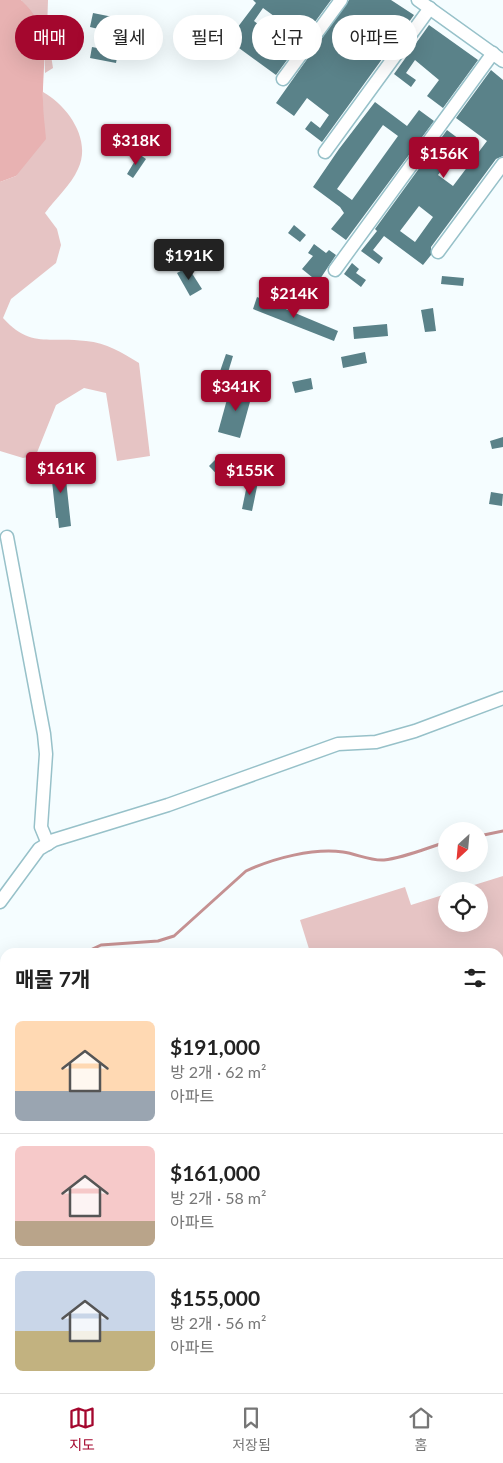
<!DOCTYPE html>
<html lang="ko">
<head>
<meta charset="utf-8">
<style>
  :root { --surface:#fff; --page:#f6f6f6; --text:#222; --muted:#767676; --line:#e0e0e0; --accent:#a4072e }
  body { margin:0; font-family:Lato,"Noto Sans KR",sans-serif; background:var(--page); color:var(--text); height:100vh; display:flex; flex-direction:column; font-size:19px; white-space:nowrap }
  * { box-sizing:border-box; margin:0 }
  p { font-size:16px; color:var(--muted) }
  .icon { flex:none; width:28px; height:28px; fill:none; stroke:currentColor; stroke-width:2; stroke-linecap:round; stroke-linejoin:round }
  .map { position:relative; flex:1; overflow:hidden }
  .side { position:absolute; left:0px; top:948px; width:504px; height:446px; display:flex; flex-direction:column; background:var(--surface); border-radius:15px 15px 0 0; box-shadow:0 5px 20px #0002 }
  .side>* { flex:none }
  .banner { position:absolute; left:15px; top:15px; width:474px; height:45px; display:flex; gap:10px }
  .needle { width:32px; rotate:206deg }
  .tools { position:absolute; left:438px; top:822px; display:grid; gap:10px }
  .tools a { display:grid; place-items:center; width:50px; height:50px; border-radius:50%; background:var(--surface); box-shadow:0 5px 20px #0002; font-size:25px }
  .price { position:absolute; translate:-50% -42px; padding:0 11px; border-radius:5px; background:var(--accent); color:#fff; font-size:16px; line-height:32px; filter:drop-shadow(0 1px 2px #0008) }
  .price::after { content:''; position:absolute; left:50%; top:30px; width:15px; height:11px; margin-left:-8px; background:inherit; clip-path:polygon(0 0,100% 0,50% 100%) }
  .price.current { background:#222; color:#fff }
  ul { padding:0; list-style:none }
  li { display:flex; align-items:center; gap:15px; height:125px; padding:0 15px }
  li+li { border-top:1px solid var(--line) }
  li span { display:grid; place-items:center; flex:none; width:140px; height:100px; border-radius:8px; color:#555 }
  li>.icon { margin-inline-start:auto }
  span .icon { width:60px; height:60px; fill:#fffc; stroke-width:1 }
  li b { font-size:21px }
  h2 { display:flex; justify-content:space-between; align-items:center; height:60px; padding:0 15px; font-size:21px }
  .tag { padding:0 18px; border-radius:22px; background:var(--surface); box-shadow:0 5px 20px #0002; font-size:18px; line-height:45px }
  .tag.current { background:var(--accent); color:#fff }
  .menu { display:flex; justify-content:space-around; align-items:center; height:70px; border-top:1px solid var(--line); background:var(--surface); font-size:14px; color:var(--muted) }
  .menu a { display:grid; justify-items:center; gap:2px }
  .menu .current { color:var(--accent) }
  .map>svg:first-child { display:block }
  .green { fill:#e6c4c4 }
  .forest { fill:#e8b2b2 }
  .lines { fill:none; stroke-linecap:round; stroke-linejoin:round }
  .stream { stroke:#c59192; stroke-width:3 }
  .building { fill:#5a8289; fill-rule:evenodd }
  .minor-casing { stroke:#97c1c9; stroke-width:15 }
  .minor { stroke:#fff; stroke-width:12 }
</style>
</head>
<body>
<div class="map">
<svg width="503" height="1393" viewBox="0 0 503 1393">
  <rect width="100%" height="100%" fill="#f5fdff"/>
  <g class="green">
    <path d="M21,0H48L47,30L53,68L45,73L44,38Z"/>
    <path d="M43,92C68,106 92,140 78,169C71,185 55,199 45,213L57,229L61,245L56,263L11,299L3,318C31,349 50,336 86,341C107,343 121,352 139,363L150,456L117,461L106,393L84,388L56,405L36,455L23,458L0,451V182L16,176L43,100Z"/>
    <path d="M503,876V1008L499,995V952H310L300,920L405,887L411,905L446,894V924H479V891H455Z"/>
    <path d="M503,1052V1278L499,1280V1053Z"/>
  </g>
  <g class="forest">
    <path d="M0,0H21C54,30 42,62 43,101C43,113 45,126 46,139L16,176L0,182Z"/>
    <path d="M5,1286V1389H302L301,1393H0V1294Z"/>
  </g>
  <g class="lines">
    <g class="stream">
      <path d="M479,836L503,831"/>
      <path d="M86,952L101,945L158,941L174,936L246,871C274,858 313,848 343,852C357,854 370,861 384,860C404,858 427,848 446,842"/>
      <path d="M0,1008L5,1006"/>
    </g>
  </g>
  <g class="building">
    <path d="M253,0H331L276,75L228,40L256,3ZM263,8L282,22L272,35L254,21Z"/>
    <path d="M349,0H391L414,15L322,142L305,129L311,121L320,128L329,115L307,98L294,116L276,103Z"/>
    <path d="M93,13L118,18L115,33L90,27Z"/>
    <path d="M429,25L478,60L443,108L427,96L439,80L415,60L406,73L416,80L411,87L394,74Z"/>
    <path d="M92,47L118,52L116,63L90,58Z"/>
    <path d="M491,70L503,80V156L496,159L431,247V255L423,265L384,236L373,250L383,258L379,264L361,251L377,231L375,229L447,130L463,142L438,175L453,186L487,141L456,118ZM419,206L433,217L415,242L400,231Z"/>
    <path d="M375,102L407,126L419,110L434,121L346,240L331,229L344,213L340,207L313,187L339,149ZM383,125L398,136L352,200L337,189Z"/>
    <path d="M139,154L146,159L133,178L127,174Z"/>
    <path d="M294,225L306,235L300,242L288,233Z"/>
    <path d="M314,244L326,253L329,250L336,255L318,282L302,269L313,256L308,253Z"/>
    <path d="M352,263L359,269L356,273L366,280L361,287L344,274Z"/>
    <path d="M188,267L202,289L190,296L177,273Z"/>
    <path d="M442,276L464,278L463,286L441,284Z"/>
    <path d="M257,297L338,331L334,341L253,309Z"/>
    <path d="M433,308L436,331L425,332L421,310Z"/>
    <path d="M387,324L388,336L354,339L353,327Z"/>
    <path d="M365,352L367,363L343,368L341,357Z"/>
    <path d="M226,354L233,356L226,379L218,377Z"/>
    <path d="M311,378L313,389L295,393L292,382Z"/>
    <path d="M231,385L253,391L240,438L218,432Z"/>
    <path d="M503,437V447L492,449L490,441Z"/>
    <path d="M217,458L236,479L228,486L209,466Z"/>
    <path d="M64,461L71,526L59,528L58,518H56L50,463Z"/>
    <path d="M248,480L258,482L252,511L242,509Z"/>
    <path d="M491,492L503,494L502,506L489,504Z"/>
  </g>
  <g class="lines">
    <g class="minor-casing">
      <g id="minor">
        <path d="M418,0L503,61"/>
        <path d="M283,79L341,0"/>
        <path d="M325,152L430,8"/>
        <path d="M438,252L503,164"/>
        <path d="M335,270L493,53"/>
        <path d="M7,537L44,734L46,754L41,827L48,844"/>
        <path d="M0,902L39,849L54,840L168,805L338,744L376,742L415,731L503,698"/>
        <path d="M499,1298L503,1296"/>
        <path d="M499,1335L503,1334"/>
        <path d="M401,1389L403,1393"/>
      </g>
    </g>
    <use href="#minor" class="minor"/>
  </g>
</svg>
<div class="tools">
<a><svg class="needle" viewBox="-14 -14 28 28"><path d="M0-13l5 13h-10z" fill="#e53935"/><path d="M0 13l5-13h-10z" fill="#767676"/></svg></a>
<a><svg class="icon" aria-label="locate" viewBox="0 0 24 24"><circle cx="12" cy="12" r="6"/><path d="M12 2v4M12 18v4M2 12h4M18 12h4"/></svg></a>
</div>
<b class="price" style="left:136px;top:166px">$318K</b>
<b class="price" style="left:444px;top:179px">$156K</b>
<b class="price current" style="left:189px;top:281px">$191K</b>
<b class="price" style="left:294px;top:319px">$214K</b>
<b class="price" style="left:236px;top:412px">$341K</b>
<b class="price" style="left:61px;top:494px">$161K</b>
<b class="price" style="left:250px;top:496px">$155K</b>
<div class="banner">
<a class="tag current">매매</a>
<a class="tag">월세</a>
<a class="tag">필터</a>
<a class="tag">신규</a>
<a class="tag">아파트</a>
</div>
<section class="side">
<h2>매물 7개<svg class="icon" aria-label="filters" viewBox="0 0 24 24"><path d="M4 7h16M4 17h16"/><circle cx="9" cy="7" r="2"/><circle cx="15" cy="17" r="2"/></svg></h2>
<ul>
<li><span style="background:linear-gradient(#ffd9b3 70%,#9aa5b1 0)"><svg class="icon" aria-label="home" viewBox="0 0 24 24"><path d="M3 11l9-7 9 7M6 9v11h12V9"/></svg></span><div><b>$191,000</b><p>방 2개 · 62 m²</p><p>아파트</p></div></li>
<li><span style="background:linear-gradient(#f6c9c9 75%,#b9a48a 0)"><svg class="icon" aria-label="home" viewBox="0 0 24 24"><path d="M3 11l9-7 9 7M6 9v11h12V9"/></svg></span><div><b>$161,000</b><p>방 2개 · 58 m²</p><p>아파트</p></div></li>
<li><span style="background:linear-gradient(#c9d6e8 60%,#c2b280 0)"><svg class="icon" aria-label="home" viewBox="0 0 24 24"><path d="M3 11l9-7 9 7M6 9v11h12V9"/></svg></span><div><b>$155,000</b><p>방 2개 · 56 m²</p><p>아파트</p></div></li>
</ul>
</section>
</div>
<nav class="menu">
<a class="current"><svg class="icon" aria-label="map" viewBox="0 0 24 24"><path d="M3 6l6-2 6 2 6-2v14l-6 2-6-2-6 2zM9 4v14M15 6v14"/></svg>지도</a>
<a><svg class="icon" aria-label="saved" viewBox="0 0 24 24"><path d="M7 4h10v16l-5-4-5 4z"/></svg>저장됨</a>
<a><svg class="icon" aria-label="home" viewBox="0 0 24 24"><path d="M3 11l9-7 9 7M6 9v11h12V9"/></svg>홈</a>
</nav>
</body>
</html>
